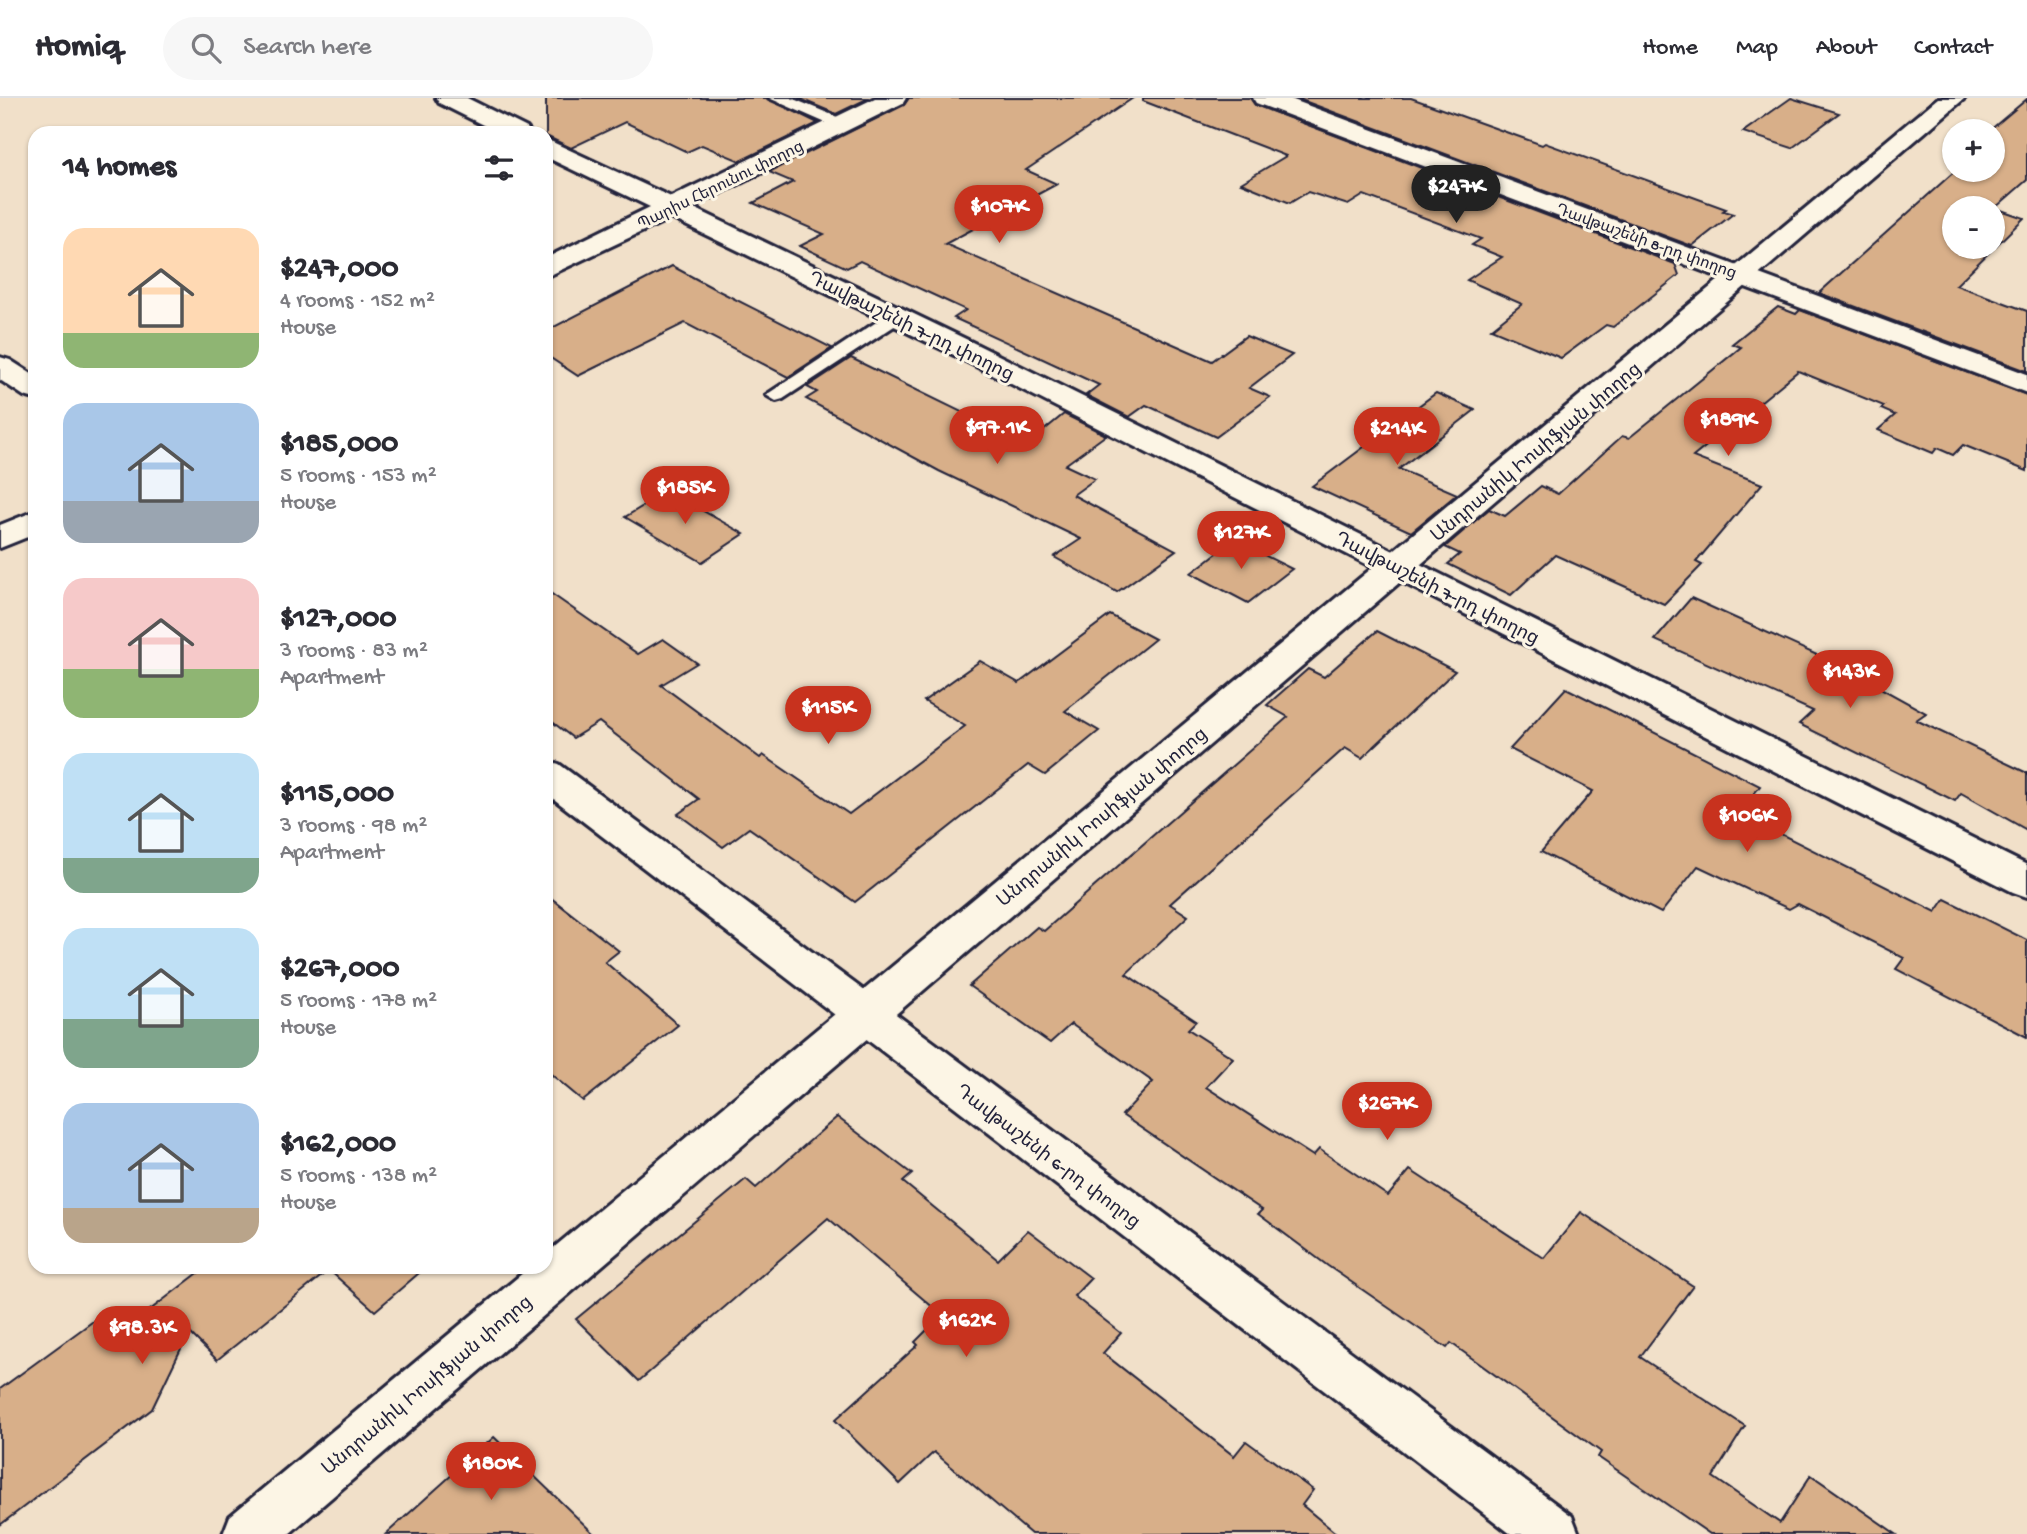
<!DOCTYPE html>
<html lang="en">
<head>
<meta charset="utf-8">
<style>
  :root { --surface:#fff; --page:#f7f7f7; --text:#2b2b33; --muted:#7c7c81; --line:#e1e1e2; --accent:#c8321e }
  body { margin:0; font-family:"Gochi Hand","Noto Sans Armenian",sans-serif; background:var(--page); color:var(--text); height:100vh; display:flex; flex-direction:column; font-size:26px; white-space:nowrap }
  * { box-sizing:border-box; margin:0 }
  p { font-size:23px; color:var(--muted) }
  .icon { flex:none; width:38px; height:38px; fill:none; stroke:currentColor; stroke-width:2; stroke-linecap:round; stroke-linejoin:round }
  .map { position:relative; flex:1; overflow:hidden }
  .details { position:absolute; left:28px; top:28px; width:525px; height:1148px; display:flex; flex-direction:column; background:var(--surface); border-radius:21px; box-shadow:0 2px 5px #0004 }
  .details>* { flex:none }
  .tools { position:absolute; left:1942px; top:21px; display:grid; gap:14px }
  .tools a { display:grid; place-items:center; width:63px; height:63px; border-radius:50%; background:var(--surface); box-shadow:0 2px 5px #0004; font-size:35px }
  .price { position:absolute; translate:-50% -60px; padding:0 16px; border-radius:24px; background:var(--accent); color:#fff; font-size:23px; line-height:46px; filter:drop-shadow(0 2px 4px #0008) }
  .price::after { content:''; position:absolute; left:50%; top:42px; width:21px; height:16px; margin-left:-10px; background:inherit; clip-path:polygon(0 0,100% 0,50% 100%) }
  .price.current { background:#222; color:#fff }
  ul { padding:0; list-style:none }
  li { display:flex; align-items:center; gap:21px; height:175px; padding:0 35px }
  li span { display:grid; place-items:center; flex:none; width:196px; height:140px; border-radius:21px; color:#555 }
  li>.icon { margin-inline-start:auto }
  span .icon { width:84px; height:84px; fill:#fffc; stroke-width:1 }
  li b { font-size:30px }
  h2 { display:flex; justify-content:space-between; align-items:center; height:84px; padding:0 35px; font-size:30px }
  header { display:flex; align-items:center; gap:42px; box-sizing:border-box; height:98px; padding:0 35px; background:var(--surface); border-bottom:2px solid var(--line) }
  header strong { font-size:33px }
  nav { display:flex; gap:38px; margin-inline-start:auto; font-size:24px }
  .search { width:490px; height:63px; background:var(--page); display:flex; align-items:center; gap:18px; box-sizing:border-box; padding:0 24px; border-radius:38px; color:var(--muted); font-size:26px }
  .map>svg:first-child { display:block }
  .building { fill:#d8af89; stroke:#22223b; stroke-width:2; fill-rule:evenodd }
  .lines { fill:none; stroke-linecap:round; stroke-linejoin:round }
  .service-casing { stroke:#22223b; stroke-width:6 }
  .minor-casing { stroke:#22223b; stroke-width:6 }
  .tertiary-casing { stroke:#22223b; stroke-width:6 }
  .service { fill:#fcf5e5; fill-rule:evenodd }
  .minor { fill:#fcf5e5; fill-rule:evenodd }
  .tertiary { fill:#fcf5e5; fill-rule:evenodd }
  .labels { text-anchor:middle; stroke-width:6; stroke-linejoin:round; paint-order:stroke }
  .far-street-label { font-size:16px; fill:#22223b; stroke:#fcf5e5 }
  .street-label { font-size:19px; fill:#22223b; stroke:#fcf5e5 }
</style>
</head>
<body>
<header>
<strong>Homiq</strong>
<div class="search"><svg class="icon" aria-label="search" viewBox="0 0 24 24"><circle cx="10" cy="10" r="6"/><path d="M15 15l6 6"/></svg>Search here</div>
<nav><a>Home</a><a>Map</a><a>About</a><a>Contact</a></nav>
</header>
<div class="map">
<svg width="2027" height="1436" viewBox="0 0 2027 1436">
  <rect width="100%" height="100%" fill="#f1e0c9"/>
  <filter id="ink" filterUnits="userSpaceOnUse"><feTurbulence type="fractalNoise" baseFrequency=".0143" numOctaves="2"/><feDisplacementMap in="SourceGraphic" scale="14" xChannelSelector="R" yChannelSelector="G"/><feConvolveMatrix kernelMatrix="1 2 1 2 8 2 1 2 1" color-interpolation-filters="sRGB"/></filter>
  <g filter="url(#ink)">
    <g class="building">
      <path d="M546,0H767L818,25L740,63L702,47L687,54L625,24L571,50L546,38Z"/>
      <path d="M798,0H869L836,16Z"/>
      <path d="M909,0H1133L1026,72L1057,86L945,146L1212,263L1246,238L1292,257L1249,290L1270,299L1216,339L1146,307L1129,319L1086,297L1099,287L954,220L966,212L860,163L847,170L800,148L824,136L753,105L793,84L769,74L904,7Z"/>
      <path d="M1143,0H1250L1255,7L1675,166L1679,177L1613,229L1606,227L1561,260L1491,231L1522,206L1467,182L1502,159L1472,147L1481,141L1364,97L1348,107L1308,94L1290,105L1241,85L1286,58L1143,3Z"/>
      <path d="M1296,0H1411L1542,47L1545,45L1726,111L1723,113L1733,116L1692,148Z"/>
      <path d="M1791,0L1839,15L1792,50L1743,34Z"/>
      <path d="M2027,1V82L1995,110L2024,120L1956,187L2027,213V273L1819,195L1956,72H1993V33H1989ZM1955,110H1993V149H1955Z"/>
      <path d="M672,168L713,190L832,250L788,279L685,225L578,278L546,257V233Z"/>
      <path d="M1778,209L1796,216L1800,212L2027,297V373L1963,347L1953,357L1937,350L1933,355L1878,332L1895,317L1881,311L1884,308L1798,273L1693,359L1762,386L1696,464L1702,467L1664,506L1555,457L1511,497L1448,466L1460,456L1445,449L1489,411L1505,418L1541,388L1558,396L1622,338L1629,340L1741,249L1732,246Z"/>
      <path d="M851,260L1027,346L1064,316L1106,337L1065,367L1095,381L1073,397L1176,452L1117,494L1054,459L1081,441L939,373L806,301L817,294L807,289Z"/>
      <path d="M1436,295L1475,312L1399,371L1457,396L1411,434L1312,388Z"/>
      <path d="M668,393L744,436L702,464L625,419Z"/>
      <path d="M1234,442L1292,471L1248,505L1191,475Z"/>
      <path d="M546,492L638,556L663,541L697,565L661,587L760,660L763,657L849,716L965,628L924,603L980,563L1019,585L1110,517L1155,541L1065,613L1099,633L1045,677L1028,667L855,804L749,730L723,749L678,716L699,701L599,624L573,640L546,619Z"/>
      <path d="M1691,500L1839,567L1926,615L1916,622L2027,675V732L1961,695L1955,703L1799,626L1813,613L1655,542Z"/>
      <path d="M1377,533L1455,573L1362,660L1345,650L1170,806L1188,818L1126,876L1196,923L1188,931L1233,960L1206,989L1313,1058L1319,1051L1388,1098L1410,1072L1544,1160L1581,1114L1693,1188L1640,1259L1745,1328L1713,1379L1780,1425L1811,1377L1896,1436H1710L1598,1359L1601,1354L1451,1245L1447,1250L1328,1168L1258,1116L1262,1112L1122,1017L1153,984L1071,926L1050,945L969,888L1037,829L1044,833L1288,619L1267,607L1308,571L1324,579Z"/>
      <path d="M1566,590L1760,688L1739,715L1936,814L1945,801L2027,842V939L1896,871L1904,860L1798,806L1789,811L1698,768L1661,815L1541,754L1593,693L1510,651Z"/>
      <path d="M546,796L619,853L605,864L678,927L583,1003L546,972Z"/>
      <path d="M837,1019L912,1076L903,1084L998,1162L1028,1132L1091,1180L1074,1198L1121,1235L1103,1255L1234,1358L1246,1343L1313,1392L1302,1407L1337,1436H1031L934,1354L900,1386L835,1322L918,1247L915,1244L942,1217L828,1120L639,1283L576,1221L746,1081L756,1090Z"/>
      <path d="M206,1169H426L375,1213L329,1172L217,1262L189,1234L152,1311L0,1427V1291L107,1213L124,1232Z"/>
      <path d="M494,1339L594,1436H386Z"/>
    </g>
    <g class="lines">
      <g class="service-casing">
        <g id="service">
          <path d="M769,0H791L847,23L849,26L841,31L835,29Z"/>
          <path d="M896,214L902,215L905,219L902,223L783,301L776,303L766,297L890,215Z"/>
        </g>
      </g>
      <g class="minor-casing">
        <g id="minor">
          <path d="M436,0H467L527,30L531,35H499L439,5Z"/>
          <path d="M875,0H906L903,5L692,109L974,245L2027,767V799L2013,794L954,257L671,120L546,179V160L650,109L546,59V41L671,99Z"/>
          <path d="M1253,0H1288L2027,276V295L1256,5Z"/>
          <path d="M0,259L10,262L35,278V301L24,298L0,282Z"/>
          <path d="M35,413V436L0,450V427Z"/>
          <path d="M546,662L559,666L1572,1418L1579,1436H1511L546,695Z"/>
        </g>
      </g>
      <g class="tertiary-casing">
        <path id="tertiary" d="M1938,0H1965L289,1436H223L230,1418L530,1169H546V1156Z"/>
      </g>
      <use href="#service" class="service"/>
      <use href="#minor" class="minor"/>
      <use href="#tertiary" class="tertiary"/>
    </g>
  </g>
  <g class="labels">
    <g class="far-street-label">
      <text transform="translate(720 86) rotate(-26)" y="6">Պարիս Հերունու փողոց</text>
      <text transform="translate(1647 142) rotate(20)" y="6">Դավթաշենի 8-րդ փողոց</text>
    </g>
    <g class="street-label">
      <text transform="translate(912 227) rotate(26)" y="7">Դավթաշենի 7-րդ փողոց</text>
      <text transform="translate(1535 353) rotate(-40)" y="7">Անդրանիկ Իոսիֆյան փողոց</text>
      <text transform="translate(1438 489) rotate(27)" y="7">Դավթաշենի 7-րդ փողոց</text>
      <text transform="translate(1101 718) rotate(-40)" y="7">Անդրանիկ Իոսիֆյան փողոց</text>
      <text transform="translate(1049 1057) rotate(37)" y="7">Դավթաշենի 6-րդ փողոց</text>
      <text transform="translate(426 1286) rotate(-40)" y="7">Անդրանիկ Իոսիֆյան փողոց</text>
    </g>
  </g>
</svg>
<div class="tools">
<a>+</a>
<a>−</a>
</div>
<b class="price current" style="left:1456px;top:127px">$247K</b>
<b class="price" style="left:999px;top:147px">$107K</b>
<b class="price" style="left:1728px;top:360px">$189K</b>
<b class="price" style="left:997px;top:368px">$97.1K</b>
<b class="price" style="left:1397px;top:369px">$214K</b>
<b class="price" style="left:685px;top:428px">$185K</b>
<b class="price" style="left:1241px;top:473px">$127K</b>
<b class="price" style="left:1850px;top:612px">$143K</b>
<b class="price" style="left:828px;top:648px">$115K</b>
<b class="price" style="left:1747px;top:756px">$106K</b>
<b class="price" style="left:1387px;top:1044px">$267K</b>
<b class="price" style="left:966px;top:1261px">$162K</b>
<b class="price" style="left:142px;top:1268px">$98.3K</b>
<b class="price" style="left:491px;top:1404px">$180K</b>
<section class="details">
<h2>14 homes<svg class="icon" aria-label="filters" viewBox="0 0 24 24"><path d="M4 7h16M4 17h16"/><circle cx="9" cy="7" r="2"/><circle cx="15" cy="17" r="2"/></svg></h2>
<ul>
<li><span style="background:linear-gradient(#ffd9b3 75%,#8fb573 0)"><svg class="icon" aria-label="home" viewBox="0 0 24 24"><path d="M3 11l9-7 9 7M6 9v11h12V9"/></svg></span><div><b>$247,000</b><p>4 rooms · 152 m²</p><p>House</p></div></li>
<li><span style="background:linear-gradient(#a9c7e8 70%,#9aa5b1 0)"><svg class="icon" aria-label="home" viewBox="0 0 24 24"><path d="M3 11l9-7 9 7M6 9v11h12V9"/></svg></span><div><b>$185,000</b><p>5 rooms · 153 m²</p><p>House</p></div></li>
<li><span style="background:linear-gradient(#f6c9c9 65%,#8fb573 0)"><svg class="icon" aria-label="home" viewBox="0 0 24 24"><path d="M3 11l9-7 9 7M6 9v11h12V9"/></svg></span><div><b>$127,000</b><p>3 rooms · 83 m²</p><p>Apartment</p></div></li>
<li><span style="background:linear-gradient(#bfe0f5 75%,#7fa58c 0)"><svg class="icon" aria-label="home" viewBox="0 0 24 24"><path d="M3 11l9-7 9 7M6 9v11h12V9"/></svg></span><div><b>$115,000</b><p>3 rooms · 98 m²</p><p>Apartment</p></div></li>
<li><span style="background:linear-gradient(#bfe0f5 65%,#7fa58c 0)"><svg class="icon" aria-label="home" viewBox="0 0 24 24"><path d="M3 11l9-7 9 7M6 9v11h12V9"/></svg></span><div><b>$267,000</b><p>5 rooms · 178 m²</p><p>House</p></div></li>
<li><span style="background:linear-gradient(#a9c7e8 75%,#b9a48a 0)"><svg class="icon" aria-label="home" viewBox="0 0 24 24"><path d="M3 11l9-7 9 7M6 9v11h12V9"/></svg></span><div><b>$162,000</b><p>5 rooms · 138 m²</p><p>House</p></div></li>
</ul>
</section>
</div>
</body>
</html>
